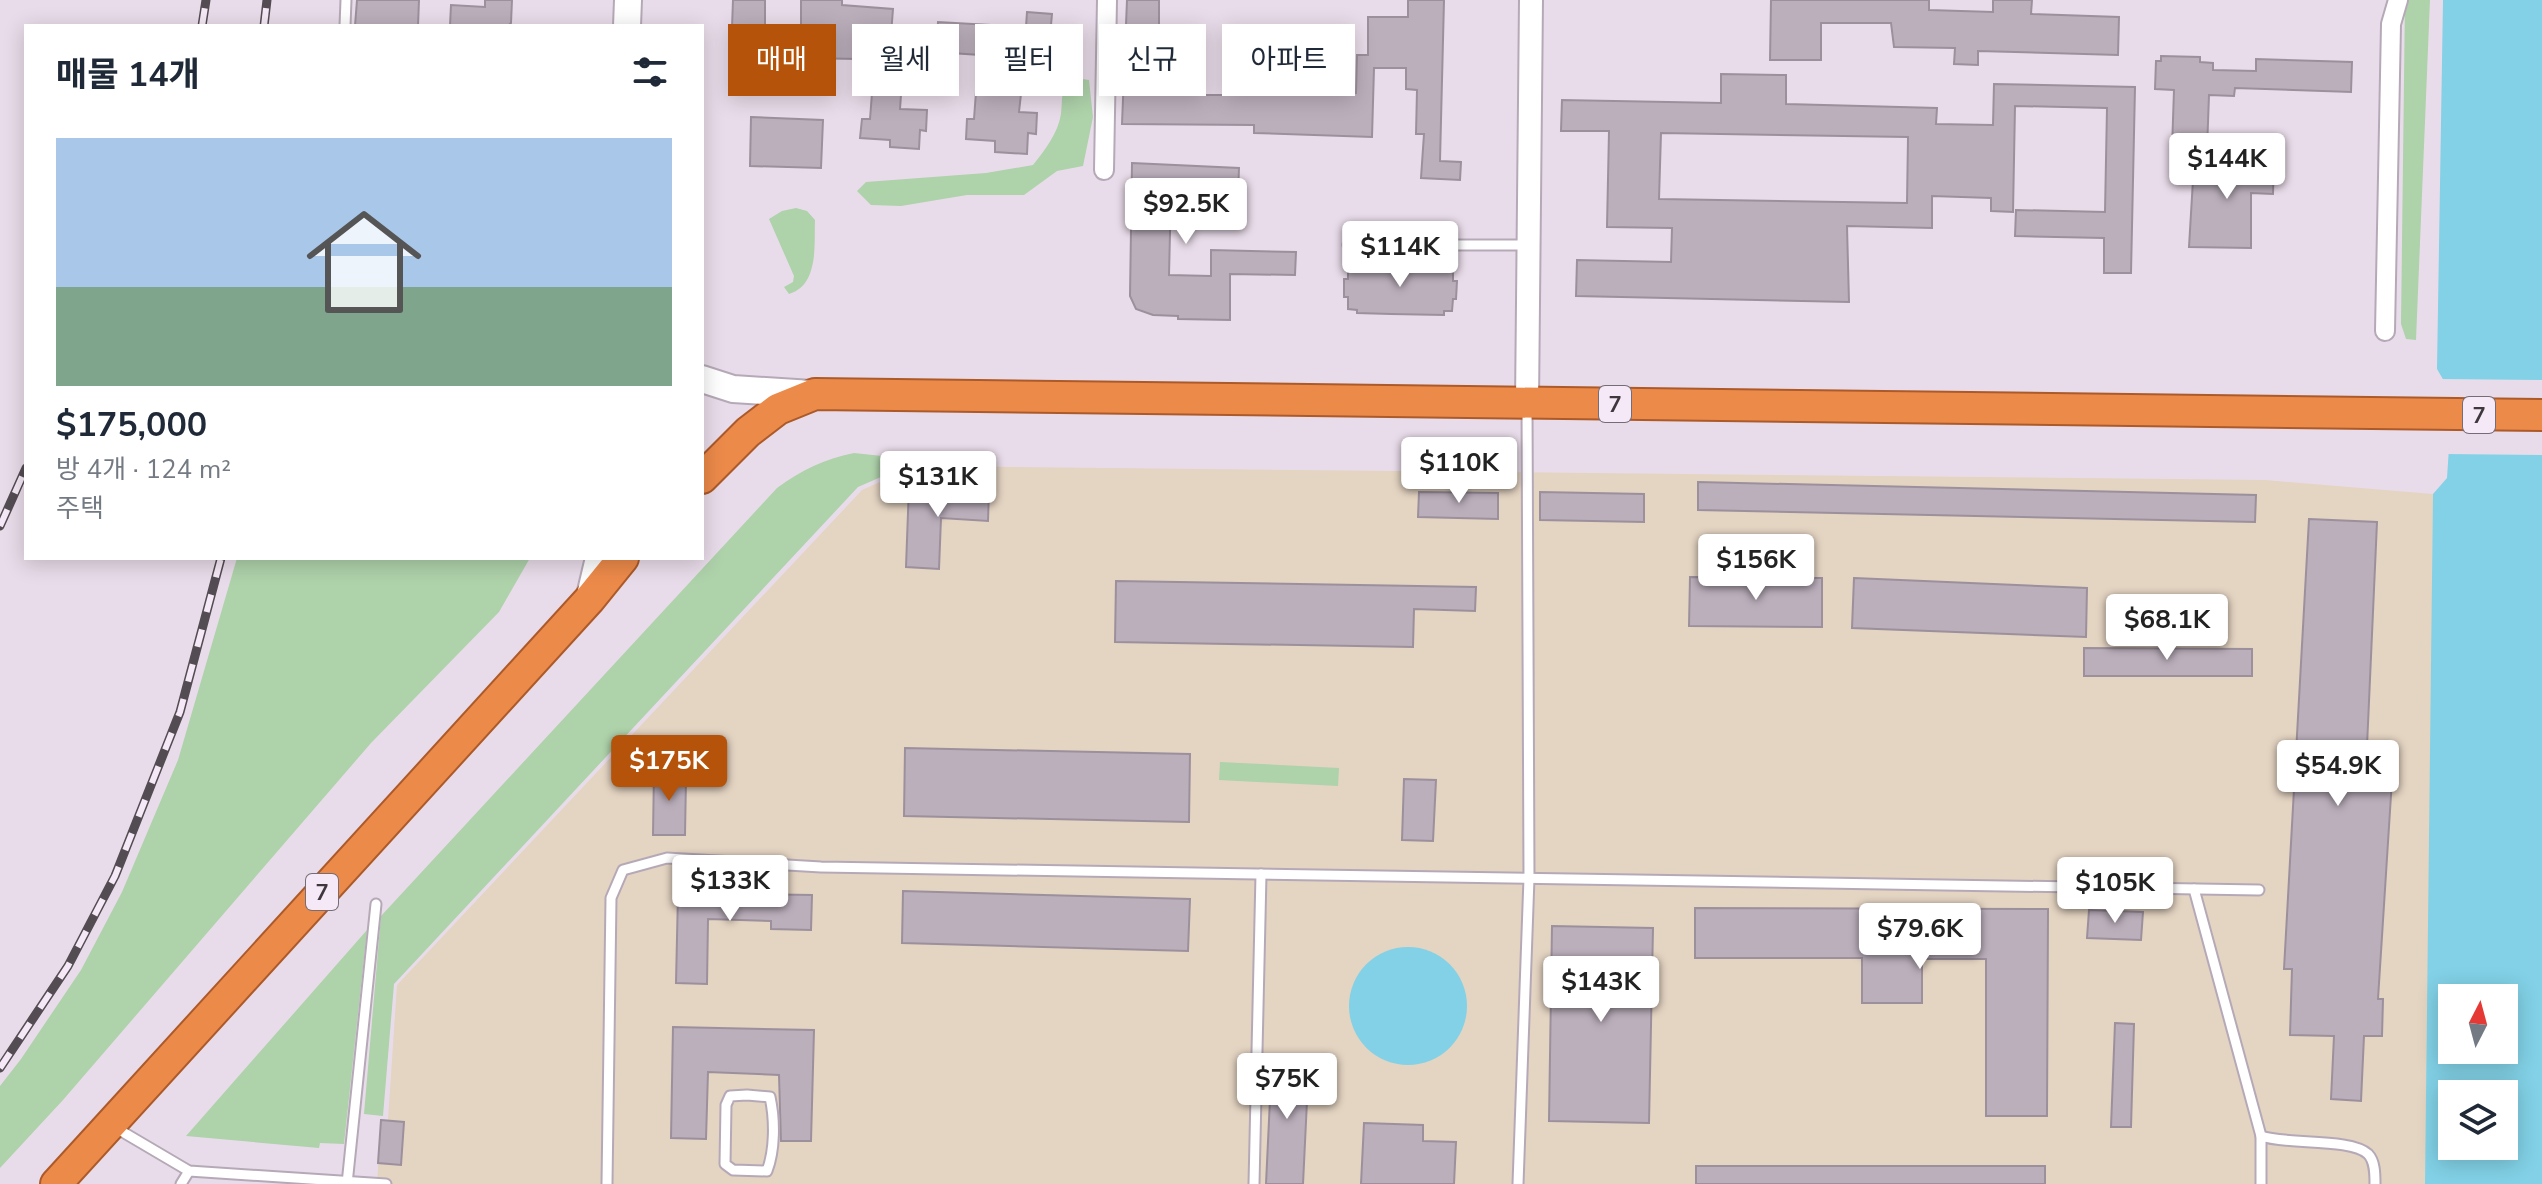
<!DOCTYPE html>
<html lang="ko">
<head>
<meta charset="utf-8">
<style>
  :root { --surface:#fff; --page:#f2f2f3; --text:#1f2937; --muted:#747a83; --accent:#b45309 }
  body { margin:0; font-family:"Nunito Sans","Noto Sans KR",sans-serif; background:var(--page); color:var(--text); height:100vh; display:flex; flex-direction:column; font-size:30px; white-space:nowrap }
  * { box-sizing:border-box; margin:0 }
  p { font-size:26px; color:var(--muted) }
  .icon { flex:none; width:44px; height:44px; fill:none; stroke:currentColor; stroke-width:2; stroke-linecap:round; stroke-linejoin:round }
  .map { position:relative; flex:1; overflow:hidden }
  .sheet { position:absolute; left:24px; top:24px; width:680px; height:536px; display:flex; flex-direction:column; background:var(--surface); border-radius:0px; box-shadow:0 4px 20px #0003 }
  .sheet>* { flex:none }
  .guide { position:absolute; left:728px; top:24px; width:760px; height:72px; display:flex; gap:16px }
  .needle { width:52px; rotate:6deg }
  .buttons { position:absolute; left:2438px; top:984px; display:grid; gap:16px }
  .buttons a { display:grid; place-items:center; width:80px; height:80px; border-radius:0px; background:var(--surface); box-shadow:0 4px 20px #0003; font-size:40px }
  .price { position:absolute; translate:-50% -68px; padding:0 18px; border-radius:8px; background:#fff; color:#222; font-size:26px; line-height:52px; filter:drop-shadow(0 2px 4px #0008) }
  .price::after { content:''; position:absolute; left:50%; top:48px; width:24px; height:18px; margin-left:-12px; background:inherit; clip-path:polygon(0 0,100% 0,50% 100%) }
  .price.current { background:var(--accent); color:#fff }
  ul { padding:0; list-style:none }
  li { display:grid; align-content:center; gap:16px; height:424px; padding:0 32px }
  li span { display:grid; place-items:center; height:248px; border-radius:0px; color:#555 }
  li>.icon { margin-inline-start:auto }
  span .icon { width:144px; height:144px; fill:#fffc; stroke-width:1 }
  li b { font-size:34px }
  h2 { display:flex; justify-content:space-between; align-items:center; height:96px; padding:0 32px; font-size:34px }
  .tag { padding:0 28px; border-radius:0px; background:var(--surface); box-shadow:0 4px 20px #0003; font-size:28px; line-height:72px }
  .tag.current { background:var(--accent); color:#fff }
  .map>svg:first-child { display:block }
  .industrial { fill:#e4d4c2 }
  .green { fill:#aed2aa }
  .water { fill:#82d1e6; fill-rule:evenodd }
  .pier { fill:#e9dcea }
  .building { fill:#bbafbc; stroke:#9c909d; stroke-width:2; fill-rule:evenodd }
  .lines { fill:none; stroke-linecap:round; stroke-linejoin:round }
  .service-casing { stroke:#b6a9b7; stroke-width:13 }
  .minor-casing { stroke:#b6a9b7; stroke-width:22 }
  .tertiary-casing { stroke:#b6a9b7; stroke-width:26 }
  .secondary-casing { stroke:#b6a9b7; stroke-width:30 }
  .trunk-casing { stroke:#ac5a29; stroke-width:34 }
  .service { stroke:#fff; stroke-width:9 }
  .minor { stroke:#fff; stroke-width:18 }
  .tertiary { stroke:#fff; stroke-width:22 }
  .secondary { stroke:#fff; stroke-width:26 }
  .trunk { stroke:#ec8a4a; stroke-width:30 }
  .rail-casing { stroke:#534c53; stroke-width:9 }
  .rail { stroke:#f6e9f7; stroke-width:6; stroke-dasharray:18; stroke-linecap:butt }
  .labels { text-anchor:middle; stroke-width:6; stroke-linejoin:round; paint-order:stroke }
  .shield { fill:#f6e9f7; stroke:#756d76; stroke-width:2 }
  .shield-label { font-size:22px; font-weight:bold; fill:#3e383e }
</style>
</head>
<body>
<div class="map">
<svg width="2542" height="1184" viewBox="0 0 2542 1184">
  <rect width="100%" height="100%" fill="#e9dcea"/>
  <path class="industrial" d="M916,466L2265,480L2433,494L2431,918L2425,1184H377L381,1120H388L397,985L862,490Z"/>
  <g class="green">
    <path d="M2405,0H2430L2416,340L2406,339L2401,324Z"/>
    <path d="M1070,77L1089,80L1093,117L1083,166L1057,171L1024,195H967L901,206L871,205L857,191L866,182L986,173L1033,165C1045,150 1058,133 1061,114C1063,96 1060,93 1070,77Z"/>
    <path d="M796,208L807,211L815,220C814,245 819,285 789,294L784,287L793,282L794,276L769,219L782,211Z"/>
    <path d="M854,453L920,460L858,487L394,984L383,1116L364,1114L381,916L777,488C802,470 824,459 854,453Z"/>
    <path d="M237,558H530L499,612L371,743L63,1100L0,1168V1086L21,1059L81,970L122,892L178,760Z"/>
    <path d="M1220,762L1339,768L1338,786L1219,780Z"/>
    <path d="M367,930L344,1144L320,1143L319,1148L186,1136Z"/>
  </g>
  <g class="water">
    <path d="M2443,0H2542V1184H2425L2433,494L2447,478L2450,432L2451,393L2437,369ZM2452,998H2504V1050H2452ZM2452,1094H2504V1146H2452Z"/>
    <circle cx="1408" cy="1006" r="59"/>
  </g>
  <path class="pier" d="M2438,379L2542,380V455L2445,454L2447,394Z"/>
  <g class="building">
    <path d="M357,0H419L418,26H355Z"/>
    <path d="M485,0H512L511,23L508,26H450L451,5L485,7Z"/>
    <path d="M733,0H765V28H732Z"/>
    <path d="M801,0H842V5L893,9L888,72L858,70L859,59L801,58Z"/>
    <path d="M1127,0H1159V73H1193V95H1255V90L1356,93L1357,55H1368V17H1408V0H1444L1440,161L1461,162L1460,180L1421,178L1424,134H1416L1417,90L1406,89V68H1374L1372,137L1254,133V125L1122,124Z"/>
    <path d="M1771,0H1929V10L1993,12V0H2032L2031,14L2119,17L2118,55L1978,51V65L1954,64L1955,48L1894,47L1891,23H1821V60H1770Z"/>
    <path d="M1027,12L1052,14L1046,80L1022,78L1024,58L936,52L938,22L1026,27Z"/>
    <path d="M2161,56L2200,57V62L2213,63V70L2256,71V59L2352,62L2351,92L2235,88L2234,96L2209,95L2207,150L2172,149L2174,90L2155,89L2156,61H2161Z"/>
    <path d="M1721,74L1786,75V104L1937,108L1936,124L1993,125L1994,84L2135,87L2131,273H2104V238L2015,236L2016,210L2105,212L2107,108L2015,106L2013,212L1991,211V198L1932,196V228L1847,226L1849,302L1576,296L1577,260L1671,262L1672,228L1607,227L1609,131H1561L1562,100L1721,103ZM1661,133L1908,137L1907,203L1659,199Z"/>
    <path d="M976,92L1021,94L1019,112L1037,113L1036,134L1028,133L1027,154L995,152V141L966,139L967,119H974Z"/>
    <path d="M872,93L901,95L900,109L927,110L926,131L920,130L919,149L890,147V140L860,138L862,119H870Z"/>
    <path d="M751,117L823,120L821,168L750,166Z"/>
    <path d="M2248,155L2274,156L2273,194L2251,193V248L2189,247L2194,163L2248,165Z"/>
    <path d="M1132,163L1239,168L1238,195L1171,192L1169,275L1211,276V250L1296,252L1295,275L1230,274V320L1178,319V316L1153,315L1136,309L1130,296Z"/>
    <path d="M1358,263L1445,265V268L1453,269V281H1457L1456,299H1453L1452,311H1444V315L1391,314L1357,313V310L1348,309V297H1344V279H1348V267H1357Z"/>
    <path d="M1698,482L2256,495L2255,522L1698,510Z"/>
    <path d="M909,486L989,490L988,521L941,518L939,569L906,567Z"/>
    <path d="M1419,492L1498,493V519L1418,517Z"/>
    <path d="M1540,492L1644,494V522L1540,520Z"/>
    <path d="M2309,519L2377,522L2367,746L2394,748L2378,999H2383L2382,1036H2364L2361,1101L2331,1099L2334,1036L2290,1035L2292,969H2284Z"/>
    <path d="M1690,577L1822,578V627L1689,626Z"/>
    <path d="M1854,578L2087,588L2086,637L1852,628Z"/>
    <path d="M1116,581L1476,587L1475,611L1414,609L1413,647L1115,642Z"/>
    <path d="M2084,648L2252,649V676H2084Z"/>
    <path d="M905,748L1190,754L1189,822L904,816Z"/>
    <path d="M654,769H676V778H686L685,835H653Z"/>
    <path d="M1404,779L1436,780L1433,841L1402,840Z"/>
    <path d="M903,891L1190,899L1188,951L902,943Z"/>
    <path d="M678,893L812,895L811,930L771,929V921L708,919L707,984L676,983Z"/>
    <path d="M1695,908L2048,909L2047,1116H1986V959H1922V1003H1862V958H1695Z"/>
    <path d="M2089,910L2143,912L2141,940L2087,938Z"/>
    <path d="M1552,926L1653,928L1649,1123L1549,1121Z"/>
    <path d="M2115,1023L2134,1024L2131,1127H2111Z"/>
    <path d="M673,1027L814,1030L811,1141H781L779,1075L708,1072L706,1139L671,1138Z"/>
    <path d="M1272,1057L1309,1059L1303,1184H1266Z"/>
    <path d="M381,1120L404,1122L401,1165L378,1163Z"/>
    <path d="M1364,1123L1423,1125V1141L1456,1142L1454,1184H1361Z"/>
    <rect x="1696" y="1166" width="349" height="18"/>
  </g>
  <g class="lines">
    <g class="service-casing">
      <g id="service">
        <path d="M345,26L346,0"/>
        <path d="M1348,245H1528"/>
        <path d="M2194,889L2261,1136C2287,1145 2351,1138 2368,1154C2375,1161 2375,1174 2375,1184"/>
        <path d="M747,1095L770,1097C775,1120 775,1150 767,1171L733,1170L725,1164L726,1105L730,1096Z"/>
        <path d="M116,1128L189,1171L386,1184"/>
        <path d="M181,1184L189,1171"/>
        <path d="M347,1184L376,904"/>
        <path d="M607,1184L611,898L623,870L667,858L821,867L2259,890"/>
        <path d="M1254,1184L1261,874"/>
        <path d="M1518,1184L1529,878L1527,406"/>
        <path d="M2261,1184V1136"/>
      </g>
    </g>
    <g class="minor-casing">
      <g id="minor">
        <path d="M1104,170L1107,0"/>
        <path d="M2385,331L2391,24L2398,0"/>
      </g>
    </g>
    <g class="tertiary-casing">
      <path id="tertiary" d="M1527,403L1531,0"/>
    </g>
    <g class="secondary-casing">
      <g id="secondary">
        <path d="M627,26L628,0"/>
        <path d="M702,379L733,389L812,394"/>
        <path d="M589,600L599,558"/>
      </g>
    </g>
    <g class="trunk-casing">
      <g id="trunk">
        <path d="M702,478L748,432L778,409L815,394L2542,415"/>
        <path d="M56,1184L589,600L623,558"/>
      </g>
    </g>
    <use href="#service" class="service"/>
    <use href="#minor" class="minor"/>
    <use href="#tertiary" class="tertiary"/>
    <use href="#secondary" class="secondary"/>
    <use href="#trunk" class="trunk"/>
    <g class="rail-casing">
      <g id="rail">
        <path d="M202,26L206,0"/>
        <path d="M264,26L267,0"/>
        <path d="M0,526L26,468"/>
        <path d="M0,1068L68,966L115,876L180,712L221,558"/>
      </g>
    </g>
    <use href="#rail" class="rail"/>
  </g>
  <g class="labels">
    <g class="shield">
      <rect x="1599" y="386" width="32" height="36" rx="6"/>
      <rect x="2463" y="397" width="32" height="36" rx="6"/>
      <rect x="306" y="874" width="32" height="36" rx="6"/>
    </g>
    <g class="shield-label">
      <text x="1615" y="412">7</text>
      <text x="2479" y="423">7</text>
      <text x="322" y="900">7</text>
    </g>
  </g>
</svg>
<div class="buttons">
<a><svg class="needle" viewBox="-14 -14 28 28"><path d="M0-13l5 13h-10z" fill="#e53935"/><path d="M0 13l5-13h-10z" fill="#747a83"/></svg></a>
<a><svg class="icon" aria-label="layers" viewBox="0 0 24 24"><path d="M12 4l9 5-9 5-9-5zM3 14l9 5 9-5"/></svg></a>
</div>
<b class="price" style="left:2227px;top:201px">$144K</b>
<b class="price" style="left:1186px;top:246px">$92.5K</b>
<b class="price" style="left:1400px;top:289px">$114K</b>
<b class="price" style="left:1459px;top:505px">$110K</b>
<b class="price" style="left:938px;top:519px">$131K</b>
<b class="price" style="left:1756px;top:602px">$156K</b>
<b class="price" style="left:2167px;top:662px">$68.1K</b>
<b class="price current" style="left:669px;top:803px">$175K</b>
<b class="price" style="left:2338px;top:808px">$54.9K</b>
<b class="price" style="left:730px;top:923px">$133K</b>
<b class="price" style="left:2115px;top:925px">$105K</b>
<b class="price" style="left:1920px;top:971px">$79.6K</b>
<b class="price" style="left:1601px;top:1024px">$143K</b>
<b class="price" style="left:1287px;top:1121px">$75K</b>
<div class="guide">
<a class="tag current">매매</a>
<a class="tag">월세</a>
<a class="tag">필터</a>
<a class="tag">신규</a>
<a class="tag">아파트</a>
</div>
<section class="sheet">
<h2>매물 14개<svg class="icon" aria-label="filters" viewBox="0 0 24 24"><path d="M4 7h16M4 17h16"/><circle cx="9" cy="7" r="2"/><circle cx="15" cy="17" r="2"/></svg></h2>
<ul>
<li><span style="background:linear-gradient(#a9c7e8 60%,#7fa58c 0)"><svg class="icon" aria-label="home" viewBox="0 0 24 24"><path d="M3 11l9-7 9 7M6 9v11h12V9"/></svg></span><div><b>$175,000</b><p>방 4개 · 124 m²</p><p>주택</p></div></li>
</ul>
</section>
</div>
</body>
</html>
